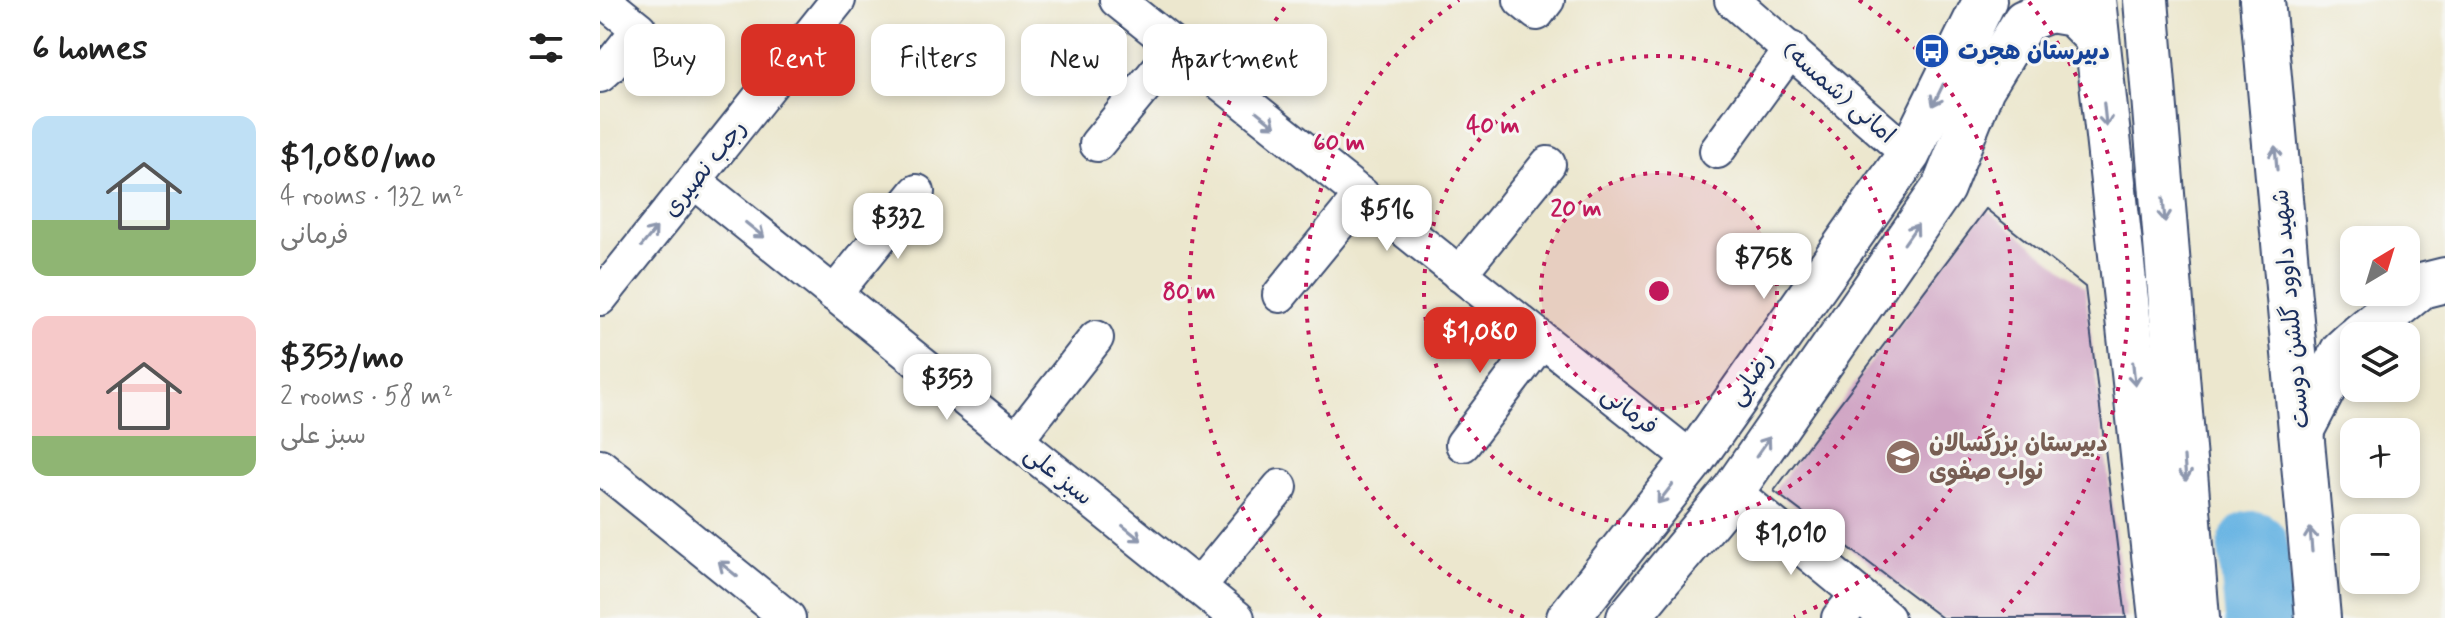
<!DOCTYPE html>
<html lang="en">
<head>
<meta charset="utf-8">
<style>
  :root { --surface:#fff; --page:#f6f6f6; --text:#222; --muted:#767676; --accent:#d93025 }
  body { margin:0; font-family:Mynerve,"Playpen Sans Arabic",sans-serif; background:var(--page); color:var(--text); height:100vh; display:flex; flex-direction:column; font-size:30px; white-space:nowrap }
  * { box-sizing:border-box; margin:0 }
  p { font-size:26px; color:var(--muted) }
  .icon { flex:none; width:44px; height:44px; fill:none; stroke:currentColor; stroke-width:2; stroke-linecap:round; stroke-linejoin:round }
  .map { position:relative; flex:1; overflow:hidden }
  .sheet { display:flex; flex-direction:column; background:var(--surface); width:600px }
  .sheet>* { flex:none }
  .top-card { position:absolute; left:24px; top:24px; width:760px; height:72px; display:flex; gap:16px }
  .needle { width:52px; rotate:38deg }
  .fabs { position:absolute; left:1740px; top:226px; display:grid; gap:16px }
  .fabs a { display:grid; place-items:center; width:80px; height:80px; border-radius:16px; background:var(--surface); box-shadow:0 4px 12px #0003; font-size:40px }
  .price { position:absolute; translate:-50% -68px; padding:0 18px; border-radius:16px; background:#fff; color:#222; font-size:26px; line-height:52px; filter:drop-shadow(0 2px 4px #0008) }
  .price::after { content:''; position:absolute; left:50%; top:48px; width:24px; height:18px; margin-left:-12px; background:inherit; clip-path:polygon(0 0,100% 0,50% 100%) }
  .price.selected { background:var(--accent); color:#fff }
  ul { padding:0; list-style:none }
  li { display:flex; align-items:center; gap:24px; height:200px; padding:0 32px }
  li span { display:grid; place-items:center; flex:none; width:224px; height:160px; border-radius:16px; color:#555 }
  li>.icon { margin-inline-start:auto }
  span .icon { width:96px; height:96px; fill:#fffc; stroke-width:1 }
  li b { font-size:34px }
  h2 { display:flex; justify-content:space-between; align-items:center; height:96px; padding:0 32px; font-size:34px }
  .tag { padding:0 28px; border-radius:16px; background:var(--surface); box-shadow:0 4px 12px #0003; font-size:28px; line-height:72px }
  .tag.selected { background:var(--accent); color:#fff }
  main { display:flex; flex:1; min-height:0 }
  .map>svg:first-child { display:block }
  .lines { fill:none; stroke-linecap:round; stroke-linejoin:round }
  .river { stroke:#6bb5e3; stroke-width:70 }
  .building { fill:#d0a5c4 }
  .minor-casing { stroke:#3a4b6f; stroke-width:38 }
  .tertiary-casing { stroke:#3a4b6f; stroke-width:46 }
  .primary-casing { stroke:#3a4b6f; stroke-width:48 }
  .minor { stroke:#fff; stroke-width:34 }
  .tertiary { stroke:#fff; stroke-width:42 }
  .primary { stroke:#fff; stroke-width:44 }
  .oneway { stroke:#8d97ae }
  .ring { fill:none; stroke:#c2185b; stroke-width:4; stroke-dasharray:4 8 }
  .labels { text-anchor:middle; stroke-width:6; stroke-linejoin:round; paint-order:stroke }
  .transit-label { font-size:24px; font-weight:bold; fill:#164399; stroke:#f6f6f2; text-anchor:start }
  .street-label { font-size:24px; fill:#1b2f5e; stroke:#f6f6f2 }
  .education-label { font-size:24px; font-weight:bold; fill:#785e54; stroke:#f6f6f2; text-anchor:start }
  .centre { fill:#c2185b; stroke:#f6f6f2; stroke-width:4 }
  .ring-label { font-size:24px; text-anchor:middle; font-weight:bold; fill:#c2185b; stroke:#f6f6f2; stroke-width:6; stroke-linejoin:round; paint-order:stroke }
</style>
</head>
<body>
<main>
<section class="sheet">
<h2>6 homes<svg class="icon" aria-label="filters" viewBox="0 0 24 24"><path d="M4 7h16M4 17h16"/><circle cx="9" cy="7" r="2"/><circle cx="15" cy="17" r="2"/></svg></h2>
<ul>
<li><span style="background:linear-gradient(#bfe0f5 65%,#8fb573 0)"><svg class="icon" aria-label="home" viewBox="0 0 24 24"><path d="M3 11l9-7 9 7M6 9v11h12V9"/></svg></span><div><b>$1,080/mo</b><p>4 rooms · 132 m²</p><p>فرمانی</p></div></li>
<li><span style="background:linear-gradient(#f6c9c9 75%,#8fb573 0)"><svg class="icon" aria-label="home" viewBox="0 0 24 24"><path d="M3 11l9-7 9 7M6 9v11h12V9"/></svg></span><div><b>$353/mo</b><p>2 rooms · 58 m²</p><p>سبز علی</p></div></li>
</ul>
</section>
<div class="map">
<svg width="1845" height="618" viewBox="0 0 1845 618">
  <rect width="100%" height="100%" fill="#f6f6f2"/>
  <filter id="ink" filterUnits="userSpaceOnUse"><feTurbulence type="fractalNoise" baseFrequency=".0125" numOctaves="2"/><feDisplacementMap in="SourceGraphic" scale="16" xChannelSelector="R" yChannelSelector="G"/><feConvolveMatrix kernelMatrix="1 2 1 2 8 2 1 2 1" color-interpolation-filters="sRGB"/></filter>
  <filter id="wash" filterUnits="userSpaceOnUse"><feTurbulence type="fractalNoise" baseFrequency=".006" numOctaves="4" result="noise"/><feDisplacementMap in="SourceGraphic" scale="32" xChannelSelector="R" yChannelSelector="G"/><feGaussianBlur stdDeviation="1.8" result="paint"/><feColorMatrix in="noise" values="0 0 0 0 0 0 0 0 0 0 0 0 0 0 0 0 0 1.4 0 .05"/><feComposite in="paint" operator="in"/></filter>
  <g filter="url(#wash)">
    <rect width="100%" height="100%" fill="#ece7ce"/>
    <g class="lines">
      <path class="river" d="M1653,546L1660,618"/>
    </g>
    <g id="blocks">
      <path class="building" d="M1386,209L1485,287L1526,618H1342L1174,491Z"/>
    </g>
  </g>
  <g filter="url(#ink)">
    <use href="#blocks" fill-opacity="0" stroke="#3a4b6f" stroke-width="2"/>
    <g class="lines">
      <g class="minor-casing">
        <g id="minor">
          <path d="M517,0L1093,460"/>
          <path d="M921,0L937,13L947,0"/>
          <path d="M1132,0L1309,154"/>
          <path d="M0,75L9,67L39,29L3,0"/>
          <path d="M497,144L577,47"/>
          <path d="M1117,151L1191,49"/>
          <path d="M94,181L637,618"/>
          <path d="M859,274L948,164"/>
          <path d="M234,294L317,192"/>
          <path d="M680,295L762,195"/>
          <path d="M0,298L238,0"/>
          <path d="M416,440L496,338"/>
          <path d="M863,444L942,340"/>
          <path d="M0,466L188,618"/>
          <path d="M1133,491L1287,618"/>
          <path d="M598,587L680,487"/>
          <path d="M1239,618L1258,595"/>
        </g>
      </g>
      <g class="tertiary-casing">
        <g id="tertiary">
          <path d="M968,618L1093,460L1309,154L1385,0"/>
          <path d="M1028,618L1133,491L1343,188L1383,88L1424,21L1450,11L1473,15L1496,38"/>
        </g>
      </g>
      <g class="primary-casing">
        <g id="primary">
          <path d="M1493,0L1561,618"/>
          <path d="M1546,0L1597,618"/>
          <path d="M1662,0L1718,618"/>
          <path d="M1760,336L1821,286L1845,280"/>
          <path d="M1701,431L1743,351L1754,341"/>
        </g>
      </g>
      <use href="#minor" class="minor"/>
      <use href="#tertiary" class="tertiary"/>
      <use href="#primary" class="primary"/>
    </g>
    <defs><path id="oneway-shaft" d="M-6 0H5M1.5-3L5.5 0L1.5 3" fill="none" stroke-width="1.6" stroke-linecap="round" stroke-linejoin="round" transform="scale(2)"/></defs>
    <g class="oneway">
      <use href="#oneway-shaft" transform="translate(1338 95) rotate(116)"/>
      <use href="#oneway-shaft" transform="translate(1505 115) rotate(84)"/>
      <use href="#oneway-shaft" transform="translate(666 119) rotate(39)"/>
      <use href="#oneway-shaft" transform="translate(1676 158) rotate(-95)"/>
      <use href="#oneway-shaft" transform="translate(1564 210) rotate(85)"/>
      <use href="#oneway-shaft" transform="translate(155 230) rotate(39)"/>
      <use href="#oneway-shaft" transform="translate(1311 234) rotate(-55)"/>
      <use href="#oneway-shaft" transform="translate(49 237) rotate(-51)"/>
      <use href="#oneway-shaft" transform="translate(1534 374) rotate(84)"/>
      <use href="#oneway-shaft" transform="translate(1163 447) rotate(-55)"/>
      <use href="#oneway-shaft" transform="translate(1585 469) rotate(85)"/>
      <use href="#oneway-shaft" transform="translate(1065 494) rotate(128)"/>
      <use href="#oneway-shaft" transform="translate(532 533) rotate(39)"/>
      <use href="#oneway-shaft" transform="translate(1711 540) rotate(-95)"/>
      <use href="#oneway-shaft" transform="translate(128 569) rotate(-141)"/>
    </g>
  </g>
  <circle cx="1059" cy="291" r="118" fill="#c2185b" fill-opacity=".12"/>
  <g class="ring">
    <circle cx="1059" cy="291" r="118"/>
    <circle cx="1059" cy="291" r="235"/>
    <path d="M924 617A353 353 0 0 1 859 0M1259 0A353 353 0 0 1 1194 617"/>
    <path d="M721 617A470 470 0 0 1 689 2M1429 2A470 470 0 0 1 1397 617"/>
  </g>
  <defs>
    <g id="bus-disc" transform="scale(1.8)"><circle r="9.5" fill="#1a4fb4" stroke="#f6f6f2"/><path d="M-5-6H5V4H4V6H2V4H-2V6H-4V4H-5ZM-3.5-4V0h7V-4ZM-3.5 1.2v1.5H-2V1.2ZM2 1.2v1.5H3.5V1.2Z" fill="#fff"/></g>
    <g id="school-disc" transform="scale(1.8)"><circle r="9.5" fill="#8d6e63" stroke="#f6f6f2"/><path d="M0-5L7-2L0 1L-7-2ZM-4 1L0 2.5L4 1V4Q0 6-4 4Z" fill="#fff"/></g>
  </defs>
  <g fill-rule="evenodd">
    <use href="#bus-disc" x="1332" y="51"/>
    <use href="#school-disc" x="1303" y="457"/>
  </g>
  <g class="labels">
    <g class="transit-label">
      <text x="1358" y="59">دبیرستان هجرت</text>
    </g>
    <g class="street-label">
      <text transform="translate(1239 92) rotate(41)" y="8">امانی (شمسه)</text>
      <text transform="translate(104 168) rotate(-51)" y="8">رجب نصیری</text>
      <text transform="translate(1690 309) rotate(-95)" y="8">شهید داوود گلشن دوست</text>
      <text transform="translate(1150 378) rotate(-55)" y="8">رضایی</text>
      <text transform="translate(1030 410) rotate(38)" y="8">فرمانی</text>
      <text transform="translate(459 475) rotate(39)" y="8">سبز علی</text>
    </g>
    <g class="education-label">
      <text x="1329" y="451">دبیرستان بزرگسالان<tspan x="1329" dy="28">نواب صفوی</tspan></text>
    </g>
  </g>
  <circle cx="1059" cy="291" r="12" class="centre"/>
  <g class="ring-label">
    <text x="893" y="133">40 m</text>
    <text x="739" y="150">60 m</text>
    <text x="976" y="216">20 m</text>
    <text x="589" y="299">80 m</text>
  </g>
</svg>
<div class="fabs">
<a><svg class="needle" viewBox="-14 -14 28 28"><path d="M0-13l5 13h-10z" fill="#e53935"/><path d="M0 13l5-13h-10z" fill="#767676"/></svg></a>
<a><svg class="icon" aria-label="layers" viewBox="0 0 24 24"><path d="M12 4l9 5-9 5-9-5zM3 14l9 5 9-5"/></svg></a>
<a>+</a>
<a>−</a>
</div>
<b class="price" style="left:787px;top:253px">$516</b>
<b class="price" style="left:298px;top:261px">$332</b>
<b class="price" style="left:1164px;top:301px">$758</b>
<b class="price selected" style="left:880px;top:375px">$1,080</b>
<b class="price" style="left:347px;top:422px">$353</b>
<b class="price" style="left:1191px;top:577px">$1,010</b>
<div class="top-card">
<a class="tag">Buy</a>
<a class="tag selected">Rent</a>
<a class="tag">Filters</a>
<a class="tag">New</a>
<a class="tag">Apartment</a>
</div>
</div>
</main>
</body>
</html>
